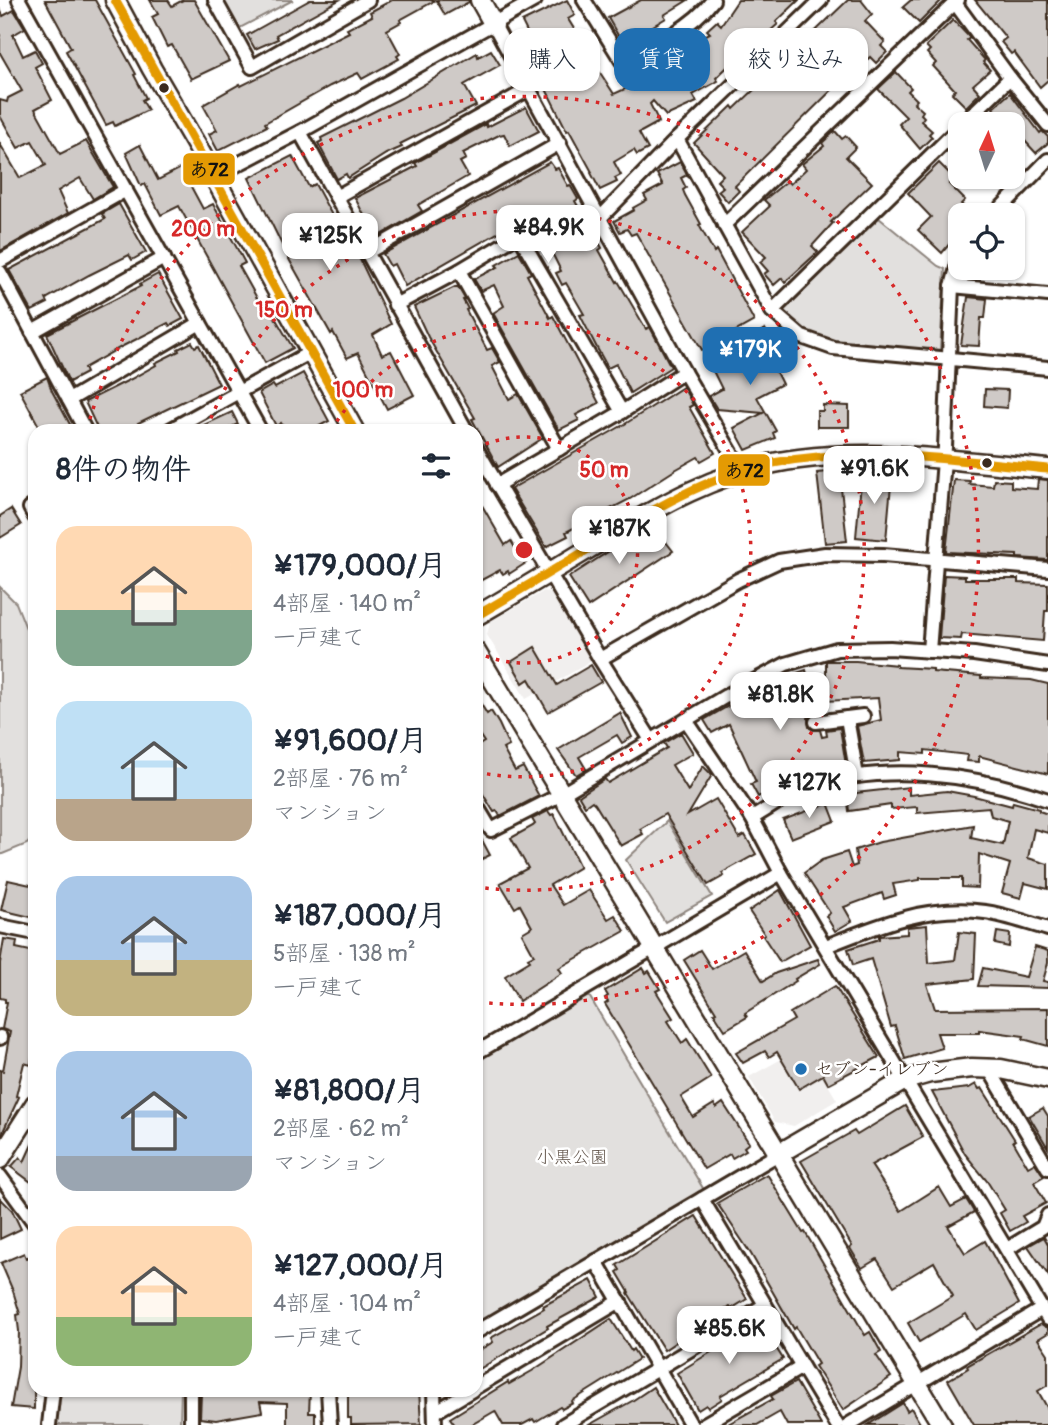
<!DOCTYPE html>
<html lang="ja">
<head>
<meta charset="utf-8">
<style>
  :root { --surface:#fff; --page:#f6f6f7; --text:#1f2937; --muted:#747a83; --accent:#1f6fb2 }
  body { margin:0; font-family:Pangolin,"Klee One",sans-serif; background:var(--page); color:var(--text); height:100vh; display:flex; flex-direction:column; font-size:26px; white-space:nowrap }
  * { box-sizing:border-box; margin:0 }
  p { font-size:23px; color:var(--muted) }
  .icon { flex:none; width:38px; height:38px; fill:none; stroke:currentColor; stroke-width:2; stroke-linecap:round; stroke-linejoin:round }
  .map { position:relative; flex:1; overflow:hidden }
  .panel { position:absolute; left:28px; top:424px; width:455px; height:973px; display:flex; flex-direction:column; background:var(--surface); border-radius:21px; box-shadow:0 2px 5px #0004 }
  .panel>* { flex:none }
  .top-card { position:absolute; left:504px; top:28px; width:438px; height:63px; display:flex; gap:14px }
  .needle { width:46px; rotate:4deg }
  .fabs { position:absolute; left:948px; top:112px; display:grid; gap:14px }
  .fabs a { display:grid; place-items:center; width:77px; height:77px; border-radius:14px; background:var(--surface); box-shadow:0 2px 5px #0004; font-size:35px }
  .price { position:absolute; translate:-50% -60px; padding:0 16px; border-radius:14px; background:#fff; color:#222; font-size:23px; line-height:46px; filter:drop-shadow(0 2px 4px #0008) }
  .price::after { content:''; position:absolute; left:50%; top:42px; width:21px; height:16px; margin-left:-10px; background:inherit; clip-path:polygon(0 0,100% 0,50% 100%) }
  .price.current { background:var(--accent); color:#fff }
  ul { padding:0; list-style:none }
  li { display:flex; align-items:center; gap:21px; height:175px; padding:0 28px }
  li span { display:grid; place-items:center; flex:none; width:196px; height:140px; border-radius:21px; color:#555 }
  li>.icon { margin-inline-start:auto }
  span .icon { width:84px; height:84px; fill:#fffc; stroke-width:1 }
  li b { font-size:30px }
  h2 { display:flex; justify-content:space-between; align-items:center; height:84px; padding:0 28px; font-size:30px }
  .tag { padding:0 24px; border-radius:21px; background:var(--surface); box-shadow:0 2px 5px #0004; font-size:24px; line-height:63px }
  .tag.current { background:var(--accent); color:#fff }
  .map>svg:first-child { display:block }
  .built { fill:#f1efee }
  .green { fill:#e2e0de; stroke:#8e857e; stroke-width:2 }
  .building { fill:#cfcac7; stroke:#3b2a1e; stroke-width:2 }
  .lines { fill:none; stroke-linecap:round; stroke-linejoin:round }
  .street-casing { stroke:#3b2a1e; stroke-width:18 }
  .secondary-casing { stroke:#3b2a1e; stroke-width:23 }
  .street { stroke:#fff; stroke-width:12 }
  .secondary { stroke:#fff; stroke-width:18 }
  .bus-1-casing { stroke:#fff; stroke-width:14 }
  .bus-1 { stroke:#e49a03; stroke-width:9 }
  .ring { fill:none; stroke:#d62828; stroke-width:3.5; stroke-dasharray:3.5 7 }
  .bus-dot { fill:#3b2a1e; stroke:#fff; stroke-width:2.5 }
  .poi-dot { fill:#1f6fb2; stroke:#fff; stroke-width:2.5 }
  .labels { text-anchor:middle; stroke-width:5; stroke-linejoin:round; paint-order:stroke }
  .poi-label { font-size:18px; fill:#3b2a1e; stroke:#fff; text-anchor:start }
  .park-label { font-size:18px; fill:#65584e; stroke:#fff }
  .centre { fill:#d62828; stroke:#fff; stroke-width:3.5 }
  .ring-label { font-size:21px; text-anchor:middle; font-weight:bold; fill:#d62828; stroke:#fff; stroke-width:5; stroke-linejoin:round; paint-order:stroke }
  .line-badge { stroke:#fff; stroke-width:2.5 }
  .pale-badge-label { font-size:19px; text-anchor:middle; font-weight:bold; fill:#111 }
</style>
</head>
<body>
<div class="map">
<svg width="1048" height="1425" viewBox="0 0 1048 1425">
  <rect width="100%" height="100%" fill="#fff"/>
  <filter id="ink" filterUnits="userSpaceOnUse"><feTurbulence type="fractalNoise" baseFrequency=".0143" numOctaves="2"/><feDisplacementMap in="SourceGraphic" scale="14" xChannelSelector="R" yChannelSelector="G"/><feConvolveMatrix kernelMatrix="1 2 1 2 8 2 1 2 1" color-interpolation-filters="sRGB"/></filter>
  <g filter="url(#ink)">
    <g class="built">
      <path d="M544,591L552,593L592,661L526,699L487,635L490,622Z"/>
      <path d="M805,1046L837,1100L794,1126L775,1122L749,1077Z"/>
    </g>
    <g class="green">
      <path d="M219,0H293L236,30Z"/>
      <path d="M879,218L938,266L945,269L940,351L825,340L807,335L781,312Z"/>
      <path d="M0,587L16,603L35,651V836L27,844L0,855Z"/>
      <path d="M667,821L712,896L665,922L626,860Z"/>
      <path d="M588,994L704,1190L476,1326V1061Z"/>
      <path d="M58,1390H181L180,1425H56Z"/>
    </g>
    <g class="building">
      <path d="M45,0H95L136,74L134,75L146,98L142,100L148,110L115,126L113,122L106,125L66,51L71,48Z"/>
      <path d="M150,0H168L172,6L183,0H194L229,61L191,79L172,45L167,47L152,17L158,14Z"/>
      <path d="M310,0H339L276,35L278,39L255,49L247,35Z"/>
      <path d="M392,0H436L400,20L401,22L387,30L400,54L397,56L399,59L362,79L358,73L330,86L265,123L267,126L218,151L209,134L217,130L203,105L240,84L241,86L349,32L347,29L372,16L370,12Z"/>
      <path d="M436,0H469V2L445,15Z"/>
      <path d="M567,0L575,15L568,19L587,50L590,48L599,63L595,65L614,94L636,84L633,78L651,69L655,66L653,62L710,33L707,30L717,21L721,25L738,0H799L776,22L778,24L759,41L757,38L716,78L718,81L693,95L697,102L666,116L653,101L650,104L659,122L639,133L648,149L637,155L634,150L614,162L621,175L615,178L617,182L600,190L591,173L592,172L569,130L567,131L545,87L549,84L532,52L536,50L522,22Z"/>
      <path d="M641,0H688L664,15L666,18L623,44L608,18Z"/>
      <path d="M848,0H861L872,14L865,21L885,42L881,46L887,52L876,63L870,57L853,73L851,71L735,186L739,191L728,202L718,191L723,187L717,181L723,175L694,143L732,106L734,109Z"/>
      <path d="M911,0H942L919,23L903,7Z"/>
      <path d="M975,0H1048V80L1040,87L1014,52L1011,54L1001,42L1006,38Z"/>
      <path d="M0,9L3,16L14,10L25,28L13,35L23,56L35,50L42,63L35,67L52,100L35,109L60,154L86,141L113,187L93,199L80,178L58,191L68,213L0,251V144L20,178L46,165L32,141L18,148L0,116V100L7,102L8,98L22,91L0,53Z"/>
      <path d="M953,20L970,38L967,40L985,60L983,62L990,70L973,85L980,93L966,107L952,93L955,90L933,66L936,63L927,53L930,50L926,46Z"/>
      <path d="M491,50L500,65L464,85L476,106L400,144L402,147L386,154L348,178L346,174L337,179L318,143L322,141L321,138L401,98L477,53L478,57Z"/>
      <path d="M896,72L911,88L908,91L917,100L914,103L923,111L921,114L924,117L921,121L932,131L929,134L932,137L920,149L899,124L906,117L878,89Z"/>
      <path d="M1010,93L1040,133L1042,131L1048,137V143L1036,153L1013,128V124H983L996,112L993,108Z"/>
      <path d="M526,107L539,131L510,146L504,134L499,135L463,153L466,159L460,162L468,176L418,205L422,211L370,241L362,223L367,221L355,198L417,166L415,163L486,124L487,127Z"/>
      <path d="M835,131L842,139L846,136L856,147L846,157L872,183L831,222L833,223L812,246L818,252L785,282L782,278L774,285L764,274L768,271L760,262L766,257L742,232L770,206L764,200L787,181L790,184L806,169L802,164L824,146L822,143Z"/>
      <path d="M140,145L158,180L181,168L203,209L213,204L245,263L239,266L262,307L267,304L293,348L265,363L179,206L161,215L145,184L141,186L126,153Z"/>
      <path d="M292,156L309,187L315,184L347,243L351,241L391,324L373,335L382,355L391,351L414,395L387,409L358,353L347,358L333,332L331,334L290,261L249,178Z"/>
      <path d="M550,162L555,169L558,168L568,186L570,185L578,199L575,201L602,248L599,250L617,282L618,281L646,329L650,327L671,367L630,393L616,364L608,368L597,348L580,315L584,314L566,283L562,285L556,273L561,271L532,213L405,286L394,264L390,266L383,254Z"/>
      <path d="M680,162L687,175L681,178L686,188L683,190L685,195L701,224L699,225L714,252L716,250L754,321L702,350L636,233L631,235L627,229L620,232L614,221L634,210L633,208L647,200L644,195L663,185L657,174Z"/>
      <path d="M939,163L955,179L949,184L965,200L961,204L972,215H961V230L942,253L918,230L931,217L908,193Z"/>
      <path d="M119,204L146,252L132,260L129,255L89,275L46,299L48,303L32,311L9,270L105,219L102,214Z"/>
      <path d="M519,252L531,273L527,275L550,318L553,316L599,403L576,415L579,420L559,430L493,313L504,306L494,285L481,291L474,279L498,267L496,265Z"/>
      <path d="M158,274L183,319L170,326L168,323L123,346L84,368L86,373L69,382L47,334L141,286L140,284Z"/>
      <path d="M455,287H458L465,299L463,300L468,309L466,310L487,350L492,348L500,362L492,366L509,399L518,394L543,438L498,467L472,419L475,418L428,337L414,307Z"/>
      <path d="M968,297L987,299L985,318H981L979,346L961,345Z"/>
      <path d="M765,329L774,345L781,341L786,351L770,360L782,384L757,397L776,431L773,433L775,438L746,450L734,428L763,413L717,409L709,396L722,389L712,369L757,342L753,336Z"/>
      <path d="M192,342L195,347L199,345L219,384L138,423L139,425L129,430H98L85,402L131,379L156,365L155,363L179,351L178,349Z"/>
      <path d="M303,373L329,421L312,430H308L306,426L297,430H285L281,423L276,426L259,393L273,385L275,388Z"/>
      <path d="M47,377L52,391L73,430H41L20,391Z"/>
      <path d="M683,387L693,405L689,407L715,453L701,461L698,457L675,470L630,499L566,532L568,536L546,547L511,489L625,424Z"/>
      <path d="M985,389L1008,390L1007,408L984,406Z"/>
      <path d="M823,405L849,406V427H817V411H823Z"/>
      <path d="M232,412L238,424L225,430H193Z"/>
      <path d="M839,471L847,541L825,543L817,473Z"/>
      <path d="M862,472L892,474L886,540L856,537Z"/>
      <path d="M1038,479L1048,480V560L1017,558V555L946,552L954,480L970,481L969,484L993,486L994,480L1011,481V487L1037,489Z"/>
      <path d="M476,495L505,545L511,541L517,551L521,549L527,559L525,561L526,563L509,574L508,571L503,574L500,570L476,583Z"/>
      <path d="M11,509L21,525L0,538V516Z"/>
      <path d="M650,525L662,544L666,542L673,551L588,607L569,577Z"/>
      <path d="M944,575L965,576V579H1018V583L1048,584V611H1045L1043,641L962,634L961,639L939,638Z"/>
      <path d="M535,647L557,685L591,665L601,682L548,712L529,679L523,683L511,662Z"/>
      <path d="M826,661H856L897,665V667L933,669V672L981,676V678L1031,680L1048,684V774L979,756V762L967,761L968,755L925,750V754L900,752V760L864,763L857,726L881,720L878,698L826,701Z"/>
      <path d="M806,670L816,713L808,718L809,727L813,730H820L822,737L827,736L826,730L840,728L846,765L805,775L803,762L772,778L777,787L758,797L751,784L756,782L729,724L712,733L704,720L772,681Z"/>
      <path d="M476,696L487,714L491,711L499,724L509,746L503,749L515,771L523,767L539,796L500,816L497,811L494,812L476,783V747L484,742L476,730Z"/>
      <path d="M620,713L632,737L622,743L617,735L579,757L586,769L576,775L558,750Z"/>
      <path d="M681,733L693,753L672,765L688,791L703,766L712,775L688,815L716,799L739,838L745,835L756,854L722,873L724,876L708,885L665,814L640,829L643,834L621,846L595,804L592,801L585,806L579,796L605,779L608,783L667,748L664,743Z"/>
      <path d="M909,787V795L947,791L974,796L1012,806L1013,802L1039,809V811L1048,814V833L1034,829L1028,858L1048,864V889L1025,883L1021,898L1002,893L1010,864L979,854L978,888L962,887V878H920V880L893,884L896,895L884,899L882,893L844,907L852,921L835,931L826,916L830,913L804,873L822,860L847,852L852,867L857,865L855,850L880,842L973,825L971,838L1003,845L1008,821L991,816L989,807L917,813V807L891,809V805L849,811L847,794Z"/>
      <path d="M828,803L835,821L791,838L783,820Z"/>
      <path d="M548,811L551,815L554,814L580,867L550,885L563,905L589,890L608,919L615,915L625,931L559,968L562,973L519,1001L505,976L530,961L528,958L534,955L522,933L532,927L520,905L515,908L500,883L528,868L511,838L533,826L535,824L532,819Z"/>
      <path d="M476,829L490,855L476,862Z"/>
      <path d="M8,880L35,886V918L1,910Z"/>
      <path d="M780,890L810,945L780,962L763,936L765,935L749,911Z"/>
      <path d="M927,925L929,963L955,960L959,932L976,934L974,979L927,984L935,1009L1048,1008V1046L1023,1039L1024,1036L979,1030V1033H937L942,1048L905,1059L895,1026L891,1027L871,959L853,965L848,949L879,939V936L907,934V927Z"/>
      <path d="M997,932L1010,934L1009,947L995,944Z"/>
      <path d="M4,939L17,941L16,948L35,952V1032L31,1065L24,1063L16,1096L19,1097L0,1138V1070L3,1071L10,1032L2,1029L7,1002H5V999L0,998V963Z"/>
      <path d="M1035,947L1048,951V963L1043,981L1048,982V988L978,986L983,968L1026,977Z"/>
      <path d="M700,950L712,969L744,950L763,981L776,973L818,959L820,964L795,979L796,981L745,1013L747,1017L725,1030L714,1013L716,1012L684,960Z"/>
      <path d="M643,968L646,973L649,971L660,989L656,991L673,1018L668,1021L682,1043L687,1039L711,1078L681,1097L693,1117L714,1104L716,1108L723,1103L749,1143L744,1147L746,1150L732,1158L730,1154L704,1169L605,1004L608,1002L605,998L608,996L605,991Z"/>
      <path d="M835,986L879,1057L828,1084L823,1075L799,1089L777,1052L769,1057L765,1051L743,1063L736,1053L794,1020L790,1013Z"/>
      <path d="M976,1084L979,1089L982,1088L1015,1140L1013,1141L1028,1167L1035,1163L1044,1176L1034,1182L1046,1203L1022,1216L1026,1222L1010,1231L1000,1213L1005,1210L987,1181L965,1154L932,1092L969,1088Z"/>
      <path d="M905,1106L923,1137L871,1165L901,1211L939,1187L951,1207L966,1199L974,1212L948,1226L965,1253L985,1241L1019,1304L976,1330L966,1314L919,1342L908,1323L953,1296L934,1262L894,1286L877,1259L862,1268L850,1248L852,1246L801,1161L854,1131L857,1135Z"/>
      <path d="M1043,1108L1048,1116V1148L1029,1116Z"/>
      <path d="M35,1138V1185L11,1167L20,1157L24,1162Z"/>
      <path d="M767,1174L803,1233L805,1232L865,1335L870,1332L881,1352L876,1355L891,1377L843,1410L815,1366L818,1364L796,1327L794,1329L751,1254L717,1203Z"/>
      <path d="M0,1198L12,1210L21,1229L0,1239Z"/>
      <path d="M696,1216L747,1299L731,1309L730,1307L724,1309L677,1338L679,1340L664,1350L628,1293L629,1292L617,1272L620,1270L617,1265Z"/>
      <path d="M1044,1237L1048,1244V1275L1028,1246Z"/>
      <path d="M24,1253L26,1258L32,1255L35,1263L34,1409L11,1407L18,1367L19,1331L17,1315L20,1314L13,1291L1,1263Z"/>
      <path d="M591,1280L600,1297L547,1326L548,1328L476,1371V1352L493,1342L491,1338L544,1308L543,1306Z"/>
      <path d="M611,1319L631,1351L633,1349L639,1359L572,1401L573,1403L562,1409L560,1407L535,1422L533,1419L522,1425H503L495,1411L471,1425H455L450,1418L508,1382L509,1384L532,1371Z"/>
      <path d="M760,1322L783,1359L720,1396L722,1399L708,1408L706,1405L698,1410L677,1373Z"/>
      <path d="M1041,1324L1048,1328V1333L1038,1339L1048,1354V1385L1038,1391L1048,1409V1425H974L948,1380L968,1368L967,1366Z"/>
      <path d="M796,1382L821,1425H787L780,1412L757,1425H726L773,1399L771,1396Z"/>
      <path d="M653,1387L675,1425H589L632,1401Z"/>
      <path d="M221,1390H310L309,1413H315V1425H287V1403L260,1402L262,1412L216,1420L200,1418L201,1394H222Z"/>
      <path d="M348,1390H419L421,1424L351,1425V1418H348Z"/>
      <path d="M903,1403L907,1411L911,1408L921,1425H868Z"/>
    </g>
    <g class="lines">
      <g class="street-casing">
        <g id="street">
          <path d="M19,0L260,430"/>
          <path d="M215,0L252,67L368,0"/>
          <path d="M584,0L622,61C653,46 692,28 713,0"/>
          <path d="M955,3L1010,78L1048,125"/>
          <path d="M494,25L684,372L742,471"/>
          <path d="M962,124L1010,78"/>
          <path d="M300,132L466,430"/>
          <path d="M677,139L772,311L802,337L833,348L1048,368"/>
          <path d="M213,177L300,132L535,0"/>
          <path d="M336,197L529,89"/>
          <path d="M994,215L1048,160"/>
          <path d="M600,218L677,139L821,0"/>
          <path d="M724,225L958,0"/>
          <path d="M368,252L560,143"/>
          <path d="M0,261L126,190"/>
          <path d="M459,271L559,449"/>
          <path d="M0,272L85,430"/>
          <path d="M952,286L1048,295"/>
          <path d="M395,305L459,271L519,235L622,412"/>
          <path d="M772,311L961,126"/>
          <path d="M32,332L164,258"/>
          <path d="M69,400L200,323"/>
          <path d="M170,430L311,352"/>
          <path d="M476,448L600,659L651,740"/>
          <path d="M497,485L622,412L684,372"/>
          <path d="M35,505L30,508L35,517"/>
          <path d="M929,651L945,447L952,286L961,254"/>
          <path d="M600,659L738,580L779,561L825,554L883,555L1048,569"/>
          <path d="M847,718L863,716"/>
          <path d="M686,720L752,818L781,873L1048,1319"/>
          <path d="M816,722L847,718L857,776"/>
          <path d="M476,805L491,830L562,794L726,696L786,664L837,649L890,648L974,654L1048,665"/>
          <path d="M752,818C770,808 789,793 809,787C886,762 973,774 1048,800"/>
          <path d="M0,926L35,933"/>
          <path d="M826,946C876,926 929,904 985,912C1006,915 1027,923 1048,929"/>
          <path d="M0,1037V1038"/>
          <path d="M476,1053L781,873"/>
          <path d="M989,1069L1048,1168"/>
          <path d="M0,1176L35,1224"/>
          <path d="M702,1199L837,1425"/>
          <path d="M1007,1249L1043,1227L1048,1215"/>
          <path d="M596,1261L691,1425"/>
          <path d="M476,1332L780,1153"/>
          <path d="M476,1387L620,1301"/>
          <path d="M328,1390L330,1425"/>
          <path d="M434,1390L435,1425"/>
          <path d="M435,1412L472,1390"/>
          <path d="M49,1425L53,1390"/>
          <path d="M191,1425V1390"/>
          <path d="M563,1425L765,1305"/>
          <path d="M703,1425L802,1367"/>
          <path d="M848,1425L1042,1309"/>
        </g>
      </g>
      <g class="secondary-casing">
        <g id="secondary">
          <path d="M115,0L152,69L198,148L354,430"/>
          <path d="M480,0L494,25"/>
          <path d="M476,616C514,594 552,571 590,548C655,508 721,468 799,459C881,448 966,462 1048,469"/>
          <path d="M476,652L942,1425"/>
          <path d="M780,1153L905,1080L930,1073L972,1068L1001,1069L1048,1079"/>
          <path d="M0,1159L35,1104"/>
        </g>
      </g>
      <use href="#street" class="street"/>
      <use href="#secondary" class="secondary"/>
      <g class="bus-1-casing">
        <g id="bus-1">
          <path d="M115,0L354,430"/>
          <path d="M476,616C514,594 552,571 590,548C647,513 706,476 773,463C864,446 957,460 1048,469"/>
        </g>
      </g>
      <use href="#bus-1" class="bus-1"/>
    </g>
  </g>
  <g class="ring">
    <path d="M476 448A113 113 0 1 1 476 652"/>
    <path d="M331 430A227 227 0 1 1 477 772"/>
    <path d="M207 428A340 340 0 1 1 477 887"/>
    <path d="M87 429A454 454 0 1 1 477 1002"/>
  </g>
  <g class="bus-dot">
    <circle cx="164" cy="88" r="6"/>
    <circle cx="987" cy="463" r="6"/>
  </g>
  <circle class="poi-dot" cx="801" cy="1069" r="7"/>
  <g class="labels">
    <g class="poi-label">
      <text x="815" y="1075">セブン-イレブン</text>
    </g>
    <g class="park-label">
      <text x="572" y="1163">小黒公園</text>
    </g>
  </g>
  <circle cx="524" cy="550" r="10" class="centre"/>
  <g class="ring-label">
    <text x="203" y="236">200 m</text>
    <text x="284" y="317">150 m</text>
    <text x="363" y="397">100 m</text>
    <text x="604" y="477">50 m</text>
  </g>
  <g class="line-badge">
    <rect x="182" y="152" width="54" height="34" rx="7" fill="#e49a03"/>
    <rect x="717" y="453" width="54" height="34" rx="7" fill="#e49a03"/>
  </g>
  <g class="pale-badge-label">
    <text x="209" y="176">あ72</text>
    <text x="744" y="477">あ72</text>
  </g>
</svg>
<div class="fabs">
<a><svg class="needle" viewBox="-14 -14 28 28"><path d="M0-13l5 13h-10z" fill="#e53935"/><path d="M0 13l5-13h-10z" fill="#747a83"/></svg></a>
<a><svg class="icon" aria-label="locate" viewBox="0 0 24 24"><circle cx="12" cy="12" r="6"/><path d="M12 2v4M12 18v4M2 12h4M18 12h4"/></svg></a>
</div>
<b class="price" style="left:548px;top:265px">¥84.9K</b>
<b class="price" style="left:330px;top:273px">¥125K</b>
<b class="price current" style="left:750px;top:387px">¥179K</b>
<b class="price" style="left:874px;top:506px">¥91.6K</b>
<b class="price" style="left:619px;top:566px">¥187K</b>
<b class="price" style="left:780px;top:732px">¥81.8K</b>
<b class="price" style="left:809px;top:820px">¥127K</b>
<b class="price" style="left:729px;top:1366px">¥85.6K</b>
<div class="top-card">
<a class="tag">購入</a>
<a class="tag current">賃貸</a>
<a class="tag">絞り込み</a>
</div>
<section class="panel">
<h2>8件の物件<svg class="icon" aria-label="filters" viewBox="0 0 24 24"><path d="M4 7h16M4 17h16"/><circle cx="9" cy="7" r="2"/><circle cx="15" cy="17" r="2"/></svg></h2>
<ul>
<li><span style="background:linear-gradient(#ffd9b3 60%,#7fa58c 0)"><svg class="icon" aria-label="home" viewBox="0 0 24 24"><path d="M3 11l9-7 9 7M6 9v11h12V9"/></svg></span><div><b>¥179,000/月</b><p>4部屋 · 140 m²</p><p>一戸建て</p></div></li>
<li><span style="background:linear-gradient(#bfe0f5 70%,#b9a48a 0)"><svg class="icon" aria-label="home" viewBox="0 0 24 24"><path d="M3 11l9-7 9 7M6 9v11h12V9"/></svg></span><div><b>¥91,600/月</b><p>2部屋 · 76 m²</p><p>マンション</p></div></li>
<li><span style="background:linear-gradient(#a9c7e8 60%,#c2b280 0)"><svg class="icon" aria-label="home" viewBox="0 0 24 24"><path d="M3 11l9-7 9 7M6 9v11h12V9"/></svg></span><div><b>¥187,000/月</b><p>5部屋 · 138 m²</p><p>一戸建て</p></div></li>
<li><span style="background:linear-gradient(#a9c7e8 75%,#9aa5b1 0)"><svg class="icon" aria-label="home" viewBox="0 0 24 24"><path d="M3 11l9-7 9 7M6 9v11h12V9"/></svg></span><div><b>¥81,800/月</b><p>2部屋 · 62 m²</p><p>マンション</p></div></li>
<li><span style="background:linear-gradient(#ffd9b3 65%,#8fb573 0)"><svg class="icon" aria-label="home" viewBox="0 0 24 24"><path d="M3 11l9-7 9 7M6 9v11h12V9"/></svg></span><div><b>¥127,000/月</b><p>4部屋 · 104 m²</p><p>一戸建て</p></div></li>
</ul>
</section>
</div>
</body>
</html>
